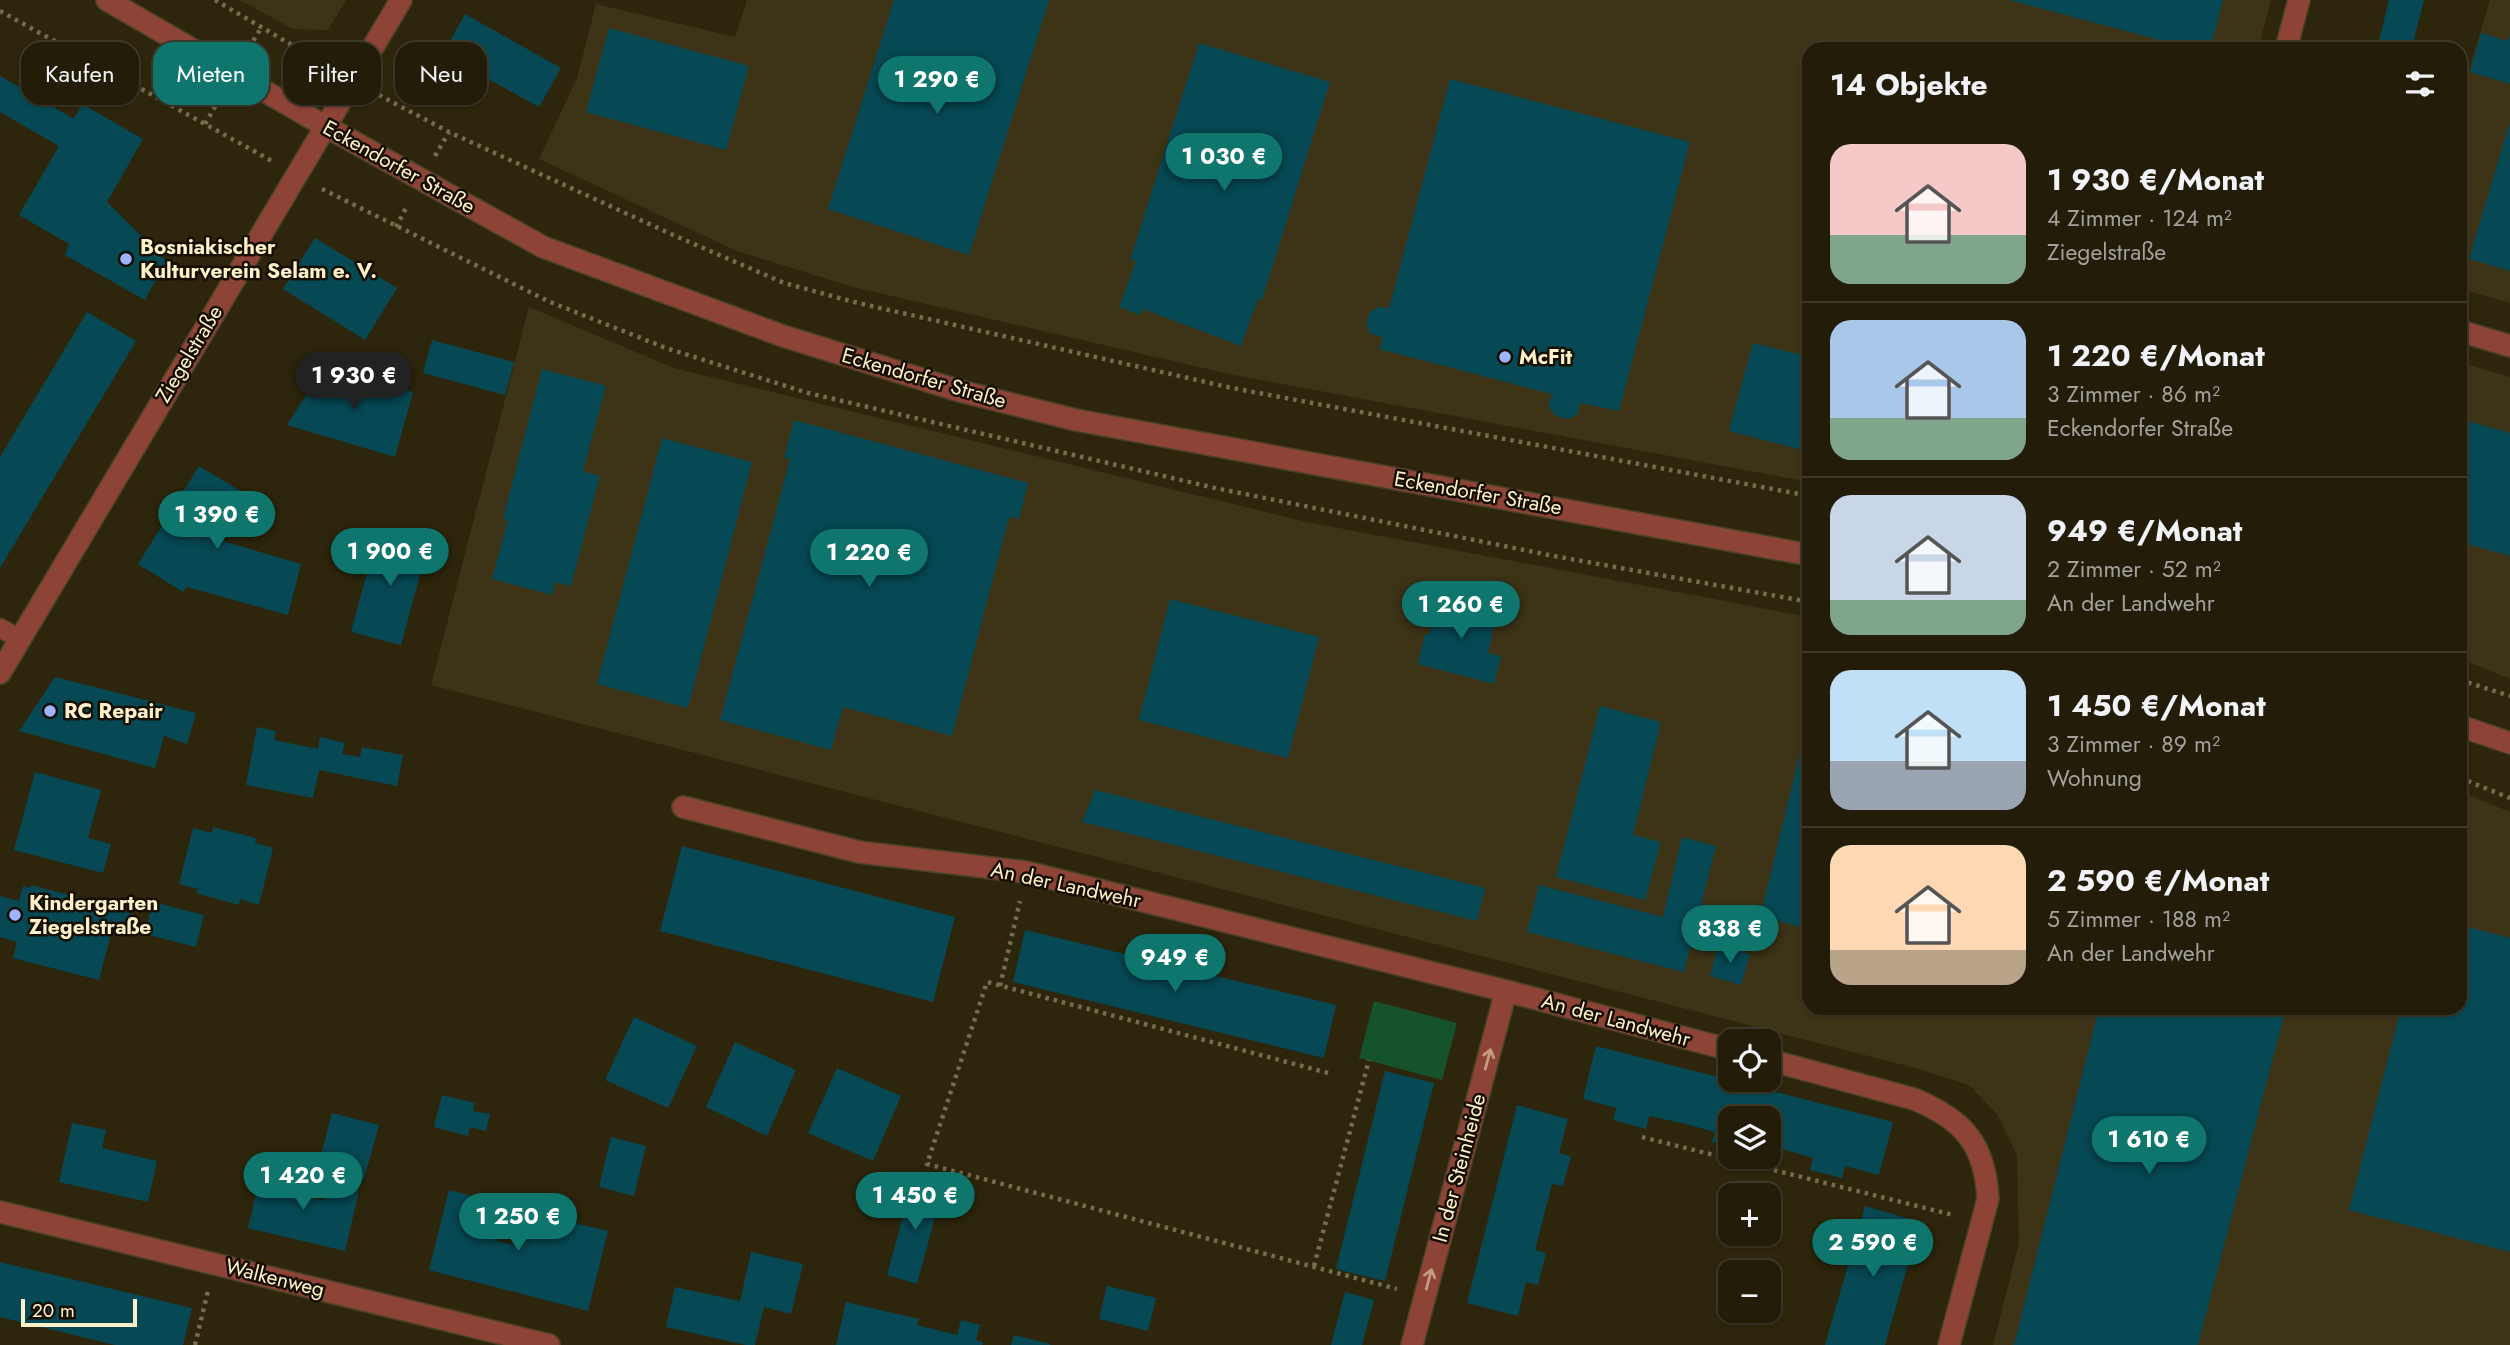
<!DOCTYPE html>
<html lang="de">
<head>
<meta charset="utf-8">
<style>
  :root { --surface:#221c09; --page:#2e2917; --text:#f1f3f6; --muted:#a2a19c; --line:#3f3a2a; --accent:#0f766e }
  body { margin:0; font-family:Jost,sans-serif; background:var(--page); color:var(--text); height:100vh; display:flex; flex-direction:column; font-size:26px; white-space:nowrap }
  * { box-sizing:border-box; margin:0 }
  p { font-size:23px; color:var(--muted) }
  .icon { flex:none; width:38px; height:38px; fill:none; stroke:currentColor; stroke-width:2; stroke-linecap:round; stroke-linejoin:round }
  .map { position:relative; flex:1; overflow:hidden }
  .panel { position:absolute; left:1802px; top:42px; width:665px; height:973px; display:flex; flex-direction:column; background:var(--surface); border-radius:21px; box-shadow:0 2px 5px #0004,0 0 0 2px var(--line) }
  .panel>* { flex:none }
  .top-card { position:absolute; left:21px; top:42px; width:665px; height:63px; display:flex; gap:14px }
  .buttons { position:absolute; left:1718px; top:1029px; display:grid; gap:14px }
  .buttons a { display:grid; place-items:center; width:63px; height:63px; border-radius:14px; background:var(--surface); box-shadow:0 2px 5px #0004,0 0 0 2px var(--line); font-size:35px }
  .scale { position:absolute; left:21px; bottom:18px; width:116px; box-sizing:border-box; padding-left:7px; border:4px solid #fef1ca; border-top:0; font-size:19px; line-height:24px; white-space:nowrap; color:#fef1ca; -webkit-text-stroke:5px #160e00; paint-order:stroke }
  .price { position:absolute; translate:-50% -60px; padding:0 16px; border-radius:24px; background:var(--accent); color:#fff; font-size:23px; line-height:46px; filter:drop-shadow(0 2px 4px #0008) }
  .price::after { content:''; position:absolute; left:50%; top:42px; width:21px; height:16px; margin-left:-10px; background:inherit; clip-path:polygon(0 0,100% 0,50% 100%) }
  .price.current { background:#222; color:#fff }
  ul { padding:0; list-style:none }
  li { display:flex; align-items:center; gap:21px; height:175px; padding:0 28px }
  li+li { border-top:2px solid var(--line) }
  li span { display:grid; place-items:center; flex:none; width:196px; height:140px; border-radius:21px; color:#555 }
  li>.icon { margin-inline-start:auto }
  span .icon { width:84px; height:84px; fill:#fffc; stroke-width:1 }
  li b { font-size:30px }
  h2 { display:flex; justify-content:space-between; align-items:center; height:84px; padding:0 28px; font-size:30px }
  .tag { padding:0 24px; border-radius:21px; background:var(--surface); box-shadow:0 2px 5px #0004,0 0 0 2px var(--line); font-size:24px; line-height:63px }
  .tag.current { background:var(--accent); color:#fff }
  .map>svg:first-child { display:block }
  .built { fill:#3d3316 }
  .green { fill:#16532c }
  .building { fill:#064954 }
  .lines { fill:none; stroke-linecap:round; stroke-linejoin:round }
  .service-casing { stroke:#4b4227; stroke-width:21 }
  .minor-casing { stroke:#4b4227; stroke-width:24 }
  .tertiary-casing { stroke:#4b4227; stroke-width:24 }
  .path { stroke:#766c4e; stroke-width:4.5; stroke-dasharray:3.5 5; stroke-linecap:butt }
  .service { stroke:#8d4437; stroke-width:18 }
  .minor { stroke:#8d4437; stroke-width:21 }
  .tertiary { stroke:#8d4437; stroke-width:21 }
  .oneway { stroke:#c69a80 }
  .poi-dot { fill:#9eb3fd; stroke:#160e00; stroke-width:2.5 }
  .labels { text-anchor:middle; stroke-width:5; stroke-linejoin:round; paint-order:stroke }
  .street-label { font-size:21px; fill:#fef1ca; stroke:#160e00 }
  .poi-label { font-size:21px; font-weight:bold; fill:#fef1ca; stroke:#160e00; text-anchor:start }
</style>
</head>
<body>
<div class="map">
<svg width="2510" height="1345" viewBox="0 0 2510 1345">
  <rect width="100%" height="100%" fill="#2e260c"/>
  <g class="built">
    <path d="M240,0H346L328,30L293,29Z"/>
    <path d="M747,0H2271L2258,49H1810L1809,482L1229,374L853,287L737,251L539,159L577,78L596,4L735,37Z"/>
    <path d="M2490,0H2510V303L2461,289L2460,100Z"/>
    <path d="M529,307L674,368L1307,522L1809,617L1810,1008H2460L2461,792L2510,812V1345H1993L2019,1243L2017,1155L1997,1114L1969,1085L1915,1068L431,685Z"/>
    <path d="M2460,362L2510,377V679L2461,659Z"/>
  </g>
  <path class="green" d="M1374,1001L1457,1023L1442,1080L1359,1058Z"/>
  <g class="building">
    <path d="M894,0H1049L969,255L828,209Z"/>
    <path d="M2010,0H2223L2210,49H2193Z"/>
    <path d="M2389,0H2424L2414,39L2428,43L2427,49H2377Z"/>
    <path d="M465,14L561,68L539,107L443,54Z"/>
    <path d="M609,28L749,66L726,150L586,112Z"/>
    <path d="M2481,33L2507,41L2510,35V84L2470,72Z"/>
    <path d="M1199,43L1330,82L1262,300L1258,299L1241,346L1143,309L1140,315L1119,307L1136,261L1130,260Z"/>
    <path d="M0,76L74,119L82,104L143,139L107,202L166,261L145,300L65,255L69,244L19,215L59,146L0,112Z"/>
    <path d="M1450,79L1690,142L1619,411L1580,403L1578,414L1568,419L1556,416L1548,406L1552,394L1379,349L1383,337L1371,334L1366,324L1370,312L1379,307L1389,308Z"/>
    <path d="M2509,125H2510V271L2469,259Z"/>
    <path d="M315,238L397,288L365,340L283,289Z"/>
    <path d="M87,312L136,341L0,568V457Z"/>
    <path d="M432,340L514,362L505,395L423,373Z"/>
    <path d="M1753,343L1810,357V452L1729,431Z"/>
    <path d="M323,368L413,392L395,457L287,425Z"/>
    <path d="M542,369L606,386L583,471L600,476L571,586L555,582L552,595L492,579L508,520L503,519Z"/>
    <path d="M2460,419L2510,433V556L2460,542Z"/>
    <path d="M794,420L1028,483L1019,519L1009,517L952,736L843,707L831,750L720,720L790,459L784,458Z"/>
    <path d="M662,438L752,462L688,708L597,684Z"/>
    <path d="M199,466L244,493L216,539L301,564L288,615L187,587L183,592L138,564Z"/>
    <path d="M378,532L428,545L401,645L351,632Z"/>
    <path d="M1439,595L1498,611L1488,653L1501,656L1494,684L1418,664L1425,634L1429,635Z"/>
    <path d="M1170,599L1319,637L1288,758L1139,720Z"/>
    <path d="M55,677L196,713L187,744L164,736L155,768L19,731Z"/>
    <path d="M1600,706L1661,722L1633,835L1661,842L1645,900L1556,877Z"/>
    <path d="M257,727L276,731L274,740L318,749L320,737L345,743L342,754L360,757L362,747L403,755L397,786L319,770L313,798L246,785Z"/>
    <path d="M1805,733L1810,734V929L1760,917Z"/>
    <path d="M35,772L101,790L88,838L111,844L103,873L14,850Z"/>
    <path d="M1095,790L1485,888L1477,921L1082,822Z"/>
    <path d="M213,827L256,838L255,843L273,848L259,905L240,899L239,905L196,893L198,889L179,884L193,828L212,833Z"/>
    <path d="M1682,837L1716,846L1684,972L1527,932L1539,885L1663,917Z"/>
    <path d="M682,846L955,917L933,1002L660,931Z"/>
    <path d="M31,885L118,908L117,910L134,914L131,926L114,922L99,980L13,958L17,942L0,937V896L19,901L23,886L30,888Z"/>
    <path d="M153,902L204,915L196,947L145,934Z"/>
    <path d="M2460,925L2510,938V1252L2349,1210L2401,1008H2460Z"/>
    <path d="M1025,930L1336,1005L1324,1058L1013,982Z"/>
    <path d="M1718,946L1750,954L1741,985L1710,976Z"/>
    <path d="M2099,1008H2286L2198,1345H2014Z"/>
    <path d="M634,1017L697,1046L668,1108L605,1080Z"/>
    <path d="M735,1042L796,1070L767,1136L706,1107Z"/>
    <path d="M1596,1046L1893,1122L1879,1175L1845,1166L1842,1178L1810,1170L1813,1158L1769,1145V1118H1731V1147L1712,1142L1715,1132L1682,1123L1649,1116L1646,1129L1613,1120L1616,1108L1583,1099Z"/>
    <path d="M837,1068L901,1096L873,1161L808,1133Z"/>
    <path d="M1385,1071L1434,1083L1385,1281L1336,1269Z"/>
    <path d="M442,1095L475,1103L473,1111L490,1114L486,1131L470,1127L468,1136L434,1127Z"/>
    <path d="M1517,1105L1568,1119L1559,1153L1571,1156L1563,1186L1552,1184L1535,1250L1546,1253L1538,1285L1526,1282L1518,1316L1467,1303Z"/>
    <path d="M332,1113L379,1125L364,1179L318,1166Z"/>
    <path d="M72,1123L106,1130L102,1148L157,1161L148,1202L59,1182Z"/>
    <path d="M611,1137L646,1146L634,1196L599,1187Z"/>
    <path d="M262,1168L293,1176L289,1194L323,1200L327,1183L359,1191L345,1251L248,1228Z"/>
    <path d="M913,1180L943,1188L917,1284L887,1275Z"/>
    <path d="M449,1190L507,1205L497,1241L515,1245L518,1228L537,1233L541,1215L608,1231L588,1311L429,1270Z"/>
    <path d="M1865,1206L1920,1222L1885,1345H1825Z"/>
    <path d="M751,1252L803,1264L791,1314L764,1307L755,1345H746L666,1327L675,1287L740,1301Z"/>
    <path d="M0,1262L192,1308L183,1345H115L0,1317Z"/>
    <path d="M1107,1286L1156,1298L1148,1331L1099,1319Z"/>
    <path d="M1345,1292L1374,1300L1362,1345H1331Z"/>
    <path d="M846,1302L919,1319L917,1325L957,1335L961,1320L980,1325L976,1340L983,1342L982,1345H836Z"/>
    <path d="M1014,1335L1050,1344V1345H1011Z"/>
  </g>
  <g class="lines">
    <g class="service-casing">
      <path id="service" d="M0,628L20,639"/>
    </g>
    <g class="minor-casing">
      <g id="minor">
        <path d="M2286,49L2299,0"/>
        <path d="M2460,331L2510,346"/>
        <path d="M683,807L859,852L1026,872L1506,991L1731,1050"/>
        <path d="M1769,1060L1914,1099C1964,1120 1985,1144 1988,1199L1949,1345"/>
        <path d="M0,1212L549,1345"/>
        <path d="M1412,1345L1506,991"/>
      </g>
    </g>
    <g class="tertiary-casing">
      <g id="tertiary">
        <path d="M107,0L325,126L543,247L783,336L960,391L1076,420L1810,555"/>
        <path d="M0,673L401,0"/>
        <path d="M2460,726L2510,743"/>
      </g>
    </g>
    <g class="path">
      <path d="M215,0L326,65"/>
      <path d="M0,11L272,161"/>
      <path d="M249,48L261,28"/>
      <path d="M379,95L449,132L671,234L784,283L858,303L1232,388L1810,496"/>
      <path d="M205,124L220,98"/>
      <path d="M435,156L449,132"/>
      <path d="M322,189L550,302L666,348L808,393L1215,488L1554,556L1810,602"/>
      <path d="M396,227L407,206"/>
      <path d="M2460,680L2510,696"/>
      <path d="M2460,778L2510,798"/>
      <path d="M1000,986L1020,901"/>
      <path d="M1328,1073L987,982L927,1164L1397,1289"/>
      <path d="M1642,1137L1953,1215"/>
      <path d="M1314,1266L1369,1060"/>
      <path d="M195,1345L208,1291"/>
    </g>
    <use href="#service" class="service"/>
    <use href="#minor" class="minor"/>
    <use href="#tertiary" class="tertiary"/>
  </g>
  <defs><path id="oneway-shaft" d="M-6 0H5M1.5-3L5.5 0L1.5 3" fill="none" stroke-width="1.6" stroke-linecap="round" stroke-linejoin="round" transform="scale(1.75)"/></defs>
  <g class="oneway">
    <use href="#oneway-shaft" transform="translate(1488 1059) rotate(-75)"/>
    <use href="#oneway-shaft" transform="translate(1429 1279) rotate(-75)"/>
  </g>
  <g class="poi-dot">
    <circle cx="126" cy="259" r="7"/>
    <circle cx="1505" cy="357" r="7"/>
    <circle cx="50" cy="711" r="7"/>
    <circle cx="15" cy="915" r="7"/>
  </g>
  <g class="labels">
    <g class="street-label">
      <text transform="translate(399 167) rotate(29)" y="7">Eckendorfer Straße</text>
      <text transform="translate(189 354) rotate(-59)" y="7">Ziegelstraße</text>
      <text transform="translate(924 378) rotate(16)" y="7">Eckendorfer Straße</text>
      <text transform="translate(1478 493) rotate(10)" y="7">Eckendorfer Straße</text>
      <text transform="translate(1066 885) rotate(12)" y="7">An der Landwehr</text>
      <text transform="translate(1616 1020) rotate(15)" y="7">An der Landwehr</text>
      <text transform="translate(1459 1168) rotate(-75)" y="7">In der Steinheide</text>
      <text transform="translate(275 1278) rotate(14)" y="7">Walkenweg</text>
    </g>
    <g class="poi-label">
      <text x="140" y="254">Bosniakischer<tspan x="140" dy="24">Kulturverein Selam e. V.</tspan></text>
      <text x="1519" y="364">McFit</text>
      <text x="64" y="718">RC Repair</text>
      <text x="29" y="910">Kindergarten<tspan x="29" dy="24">Ziegelstraße</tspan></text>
    </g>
  </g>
</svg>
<div class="buttons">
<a><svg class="icon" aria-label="locate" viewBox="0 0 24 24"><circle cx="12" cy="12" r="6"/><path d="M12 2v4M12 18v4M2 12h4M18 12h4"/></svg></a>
<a><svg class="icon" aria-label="layers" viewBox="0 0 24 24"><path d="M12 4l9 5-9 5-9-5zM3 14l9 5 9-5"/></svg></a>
<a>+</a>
<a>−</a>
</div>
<div class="scale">20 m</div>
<b class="price" style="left:937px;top:116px">1 290 €</b>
<b class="price" style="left:1224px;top:193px">1 030 €</b>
<b class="price current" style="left:354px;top:412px">1 930 €</b>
<b class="price" style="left:217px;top:551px">1 390 €</b>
<b class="price" style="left:390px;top:588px">1 900 €</b>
<b class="price" style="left:869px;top:589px">1 220 €</b>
<b class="price" style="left:1461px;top:641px">1 260 €</b>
<b class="price" style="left:1730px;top:965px">838 €</b>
<b class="price" style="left:1175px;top:994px">949 €</b>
<b class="price" style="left:2149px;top:1176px">1 610 €</b>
<b class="price" style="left:303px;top:1212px">1 420 €</b>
<b class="price" style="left:915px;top:1232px">1 450 €</b>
<b class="price" style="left:518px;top:1253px">1 250 €</b>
<b class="price" style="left:1873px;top:1279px">2 590 €</b>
<div class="top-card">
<a class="tag">Kaufen</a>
<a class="tag current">Mieten</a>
<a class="tag">Filter</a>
<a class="tag">Neu</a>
</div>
<section class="panel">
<h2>14 Objekte<svg class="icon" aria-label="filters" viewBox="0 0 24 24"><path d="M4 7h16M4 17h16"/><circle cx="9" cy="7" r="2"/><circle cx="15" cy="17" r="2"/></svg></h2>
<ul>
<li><span style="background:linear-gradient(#f6c9c9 65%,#7fa58c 0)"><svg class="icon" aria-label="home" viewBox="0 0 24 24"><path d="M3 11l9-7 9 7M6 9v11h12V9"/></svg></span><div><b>1 930 €/Monat</b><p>4 Zimmer · 124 m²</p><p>Ziegelstraße</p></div></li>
<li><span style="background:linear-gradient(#a9c7e8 70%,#7fa58c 0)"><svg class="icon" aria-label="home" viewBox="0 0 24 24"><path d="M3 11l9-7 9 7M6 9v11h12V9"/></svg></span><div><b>1 220 €/Monat</b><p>3 Zimmer · 86 m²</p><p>Eckendorfer Straße</p></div></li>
<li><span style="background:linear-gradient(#c9d6e8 75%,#7fa58c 0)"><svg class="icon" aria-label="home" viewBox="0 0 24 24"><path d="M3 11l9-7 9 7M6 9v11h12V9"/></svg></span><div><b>949 €/Monat</b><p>2 Zimmer · 52 m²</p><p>An der Landwehr</p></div></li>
<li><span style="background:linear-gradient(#bfe0f5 65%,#9aa5b1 0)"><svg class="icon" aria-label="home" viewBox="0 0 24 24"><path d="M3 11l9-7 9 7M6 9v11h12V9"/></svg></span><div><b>1 450 €/Monat</b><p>3 Zimmer · 89 m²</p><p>Wohnung</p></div></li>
<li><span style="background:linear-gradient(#ffd9b3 75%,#b9a48a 0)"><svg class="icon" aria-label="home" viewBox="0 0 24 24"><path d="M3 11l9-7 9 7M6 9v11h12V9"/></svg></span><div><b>2 590 €/Monat</b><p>5 Zimmer · 188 m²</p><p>An der Landwehr</p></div></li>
</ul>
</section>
</div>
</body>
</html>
